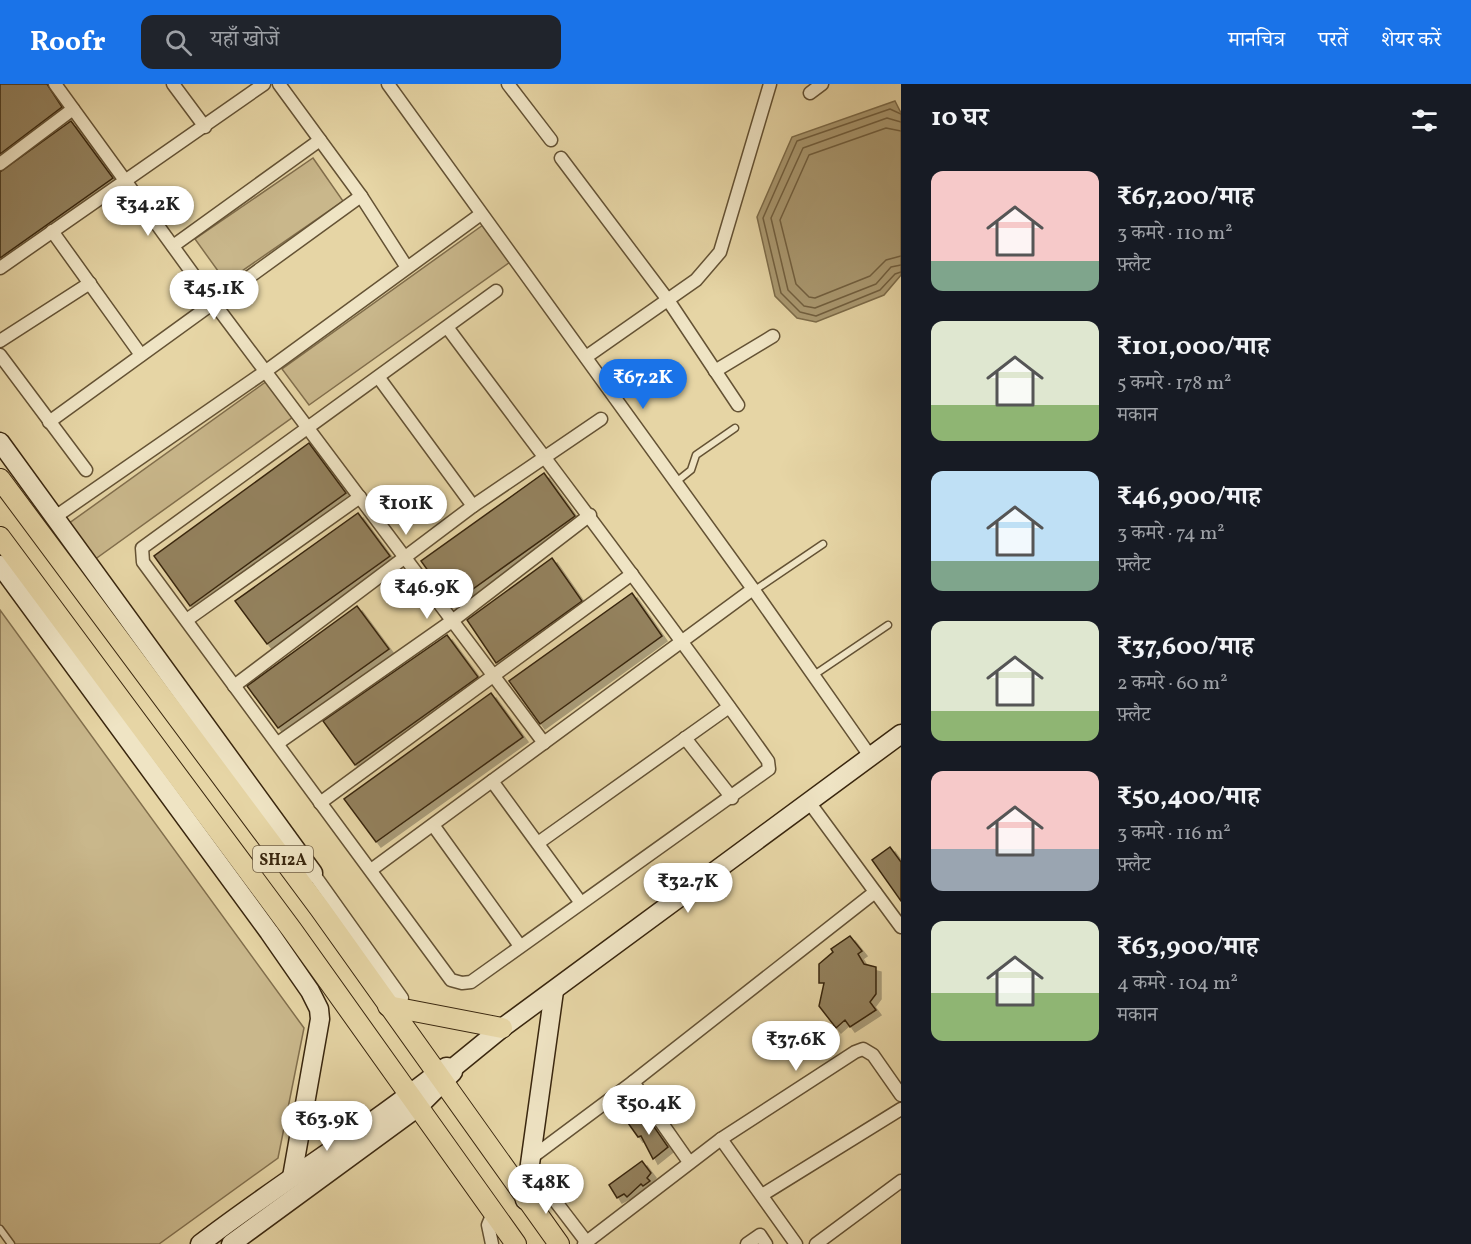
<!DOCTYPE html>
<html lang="hi">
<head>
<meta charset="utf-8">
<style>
  :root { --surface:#171b24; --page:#20242c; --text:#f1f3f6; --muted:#9ea1a6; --accent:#1a73e8 }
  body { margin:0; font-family:Vollkorn,"Noto Serif Devanagari",serif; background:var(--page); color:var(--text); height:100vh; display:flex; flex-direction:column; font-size:22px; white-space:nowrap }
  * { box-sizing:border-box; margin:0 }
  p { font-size:20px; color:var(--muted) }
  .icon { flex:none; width:33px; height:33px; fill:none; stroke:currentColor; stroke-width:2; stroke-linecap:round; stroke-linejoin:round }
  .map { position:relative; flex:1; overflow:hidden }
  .side { display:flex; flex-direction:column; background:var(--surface); width:570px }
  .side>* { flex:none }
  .price { position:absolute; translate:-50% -51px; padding:0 14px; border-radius:21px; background:#fff; color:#222; font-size:20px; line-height:39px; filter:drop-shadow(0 2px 3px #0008) }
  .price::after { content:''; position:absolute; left:50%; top:36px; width:18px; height:14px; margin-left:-9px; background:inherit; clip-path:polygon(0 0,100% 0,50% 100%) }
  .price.on { background:var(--accent); color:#fff }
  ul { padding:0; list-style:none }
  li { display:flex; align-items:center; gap:18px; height:150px; padding:0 30px }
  li span { display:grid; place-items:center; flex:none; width:168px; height:120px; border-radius:12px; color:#555 }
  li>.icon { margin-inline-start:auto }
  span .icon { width:72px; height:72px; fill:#fffc; stroke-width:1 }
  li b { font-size:26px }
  h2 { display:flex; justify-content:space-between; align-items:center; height:72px; padding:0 30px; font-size:26px }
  header { display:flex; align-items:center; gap:36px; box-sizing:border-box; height:84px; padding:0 30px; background:var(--accent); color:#fff }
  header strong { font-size:28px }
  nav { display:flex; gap:33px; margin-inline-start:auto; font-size:21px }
  .search { width:420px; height:54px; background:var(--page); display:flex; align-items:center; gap:15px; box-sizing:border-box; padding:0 21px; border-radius:12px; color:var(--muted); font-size:22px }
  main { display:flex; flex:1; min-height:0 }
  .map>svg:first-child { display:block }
  .green { fill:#c9b78b; stroke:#816e4c; stroke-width:1.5 }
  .water { fill:#ab9a72; stroke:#7d6c4a; stroke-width:1.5 }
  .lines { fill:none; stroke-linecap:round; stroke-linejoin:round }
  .shore { stroke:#726040; stroke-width:1.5 }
  .building { fill:#93815d; stroke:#39260e; stroke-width:1.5; filter:url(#shadow) }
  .lane-casing { stroke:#645234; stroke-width:9 }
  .street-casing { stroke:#645234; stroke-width:15 }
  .secondary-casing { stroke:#39260e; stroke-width:21 }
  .primary-casing { stroke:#39260e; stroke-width:22 }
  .lane { stroke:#efe4c4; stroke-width:6 }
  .street { stroke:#efe4c4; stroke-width:12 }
  .secondary { stroke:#efe4c4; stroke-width:18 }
  .primary { stroke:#e6d5a5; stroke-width:20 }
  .labels { text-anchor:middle; stroke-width:4.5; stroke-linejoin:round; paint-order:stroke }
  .shield { fill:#efe4c4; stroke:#705f45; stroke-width:1.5 }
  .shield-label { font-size:16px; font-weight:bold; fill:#39260e }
</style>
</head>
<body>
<header>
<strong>Roofr</strong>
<div class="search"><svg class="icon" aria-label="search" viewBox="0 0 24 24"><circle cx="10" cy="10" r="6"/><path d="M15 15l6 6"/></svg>यहाँ खोजें</div>
<nav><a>मानचित्र</a><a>परतें</a><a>शेयर करें</a></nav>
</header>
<main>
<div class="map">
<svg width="901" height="1160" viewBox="0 0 901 1160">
  <defs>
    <filter id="shadow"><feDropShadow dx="5" dy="5" stdDeviation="0" flood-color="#0004"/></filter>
  </defs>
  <rect width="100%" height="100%" fill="#e6d5a5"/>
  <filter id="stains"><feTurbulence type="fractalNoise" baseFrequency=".00333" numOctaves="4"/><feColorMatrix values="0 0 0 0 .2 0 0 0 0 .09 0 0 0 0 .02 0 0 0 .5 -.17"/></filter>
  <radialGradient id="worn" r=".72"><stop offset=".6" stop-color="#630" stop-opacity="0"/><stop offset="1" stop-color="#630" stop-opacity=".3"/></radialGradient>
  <g class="green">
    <path d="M313,74L343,117L226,198L195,155Z"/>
    <path d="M483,141L510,178L309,321L282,285Z"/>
    <path d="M267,297L293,333L87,481L61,445Z"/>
    <path d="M0,526L304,944L278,1074L159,1160H8L0,1148Z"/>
  </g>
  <path class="water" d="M895,17L901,29V191L884,211L816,238L797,234L775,212L757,133L792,53Z"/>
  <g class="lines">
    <g class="shore">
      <path d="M901,30L890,25L797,57L763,134L781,209L800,228L816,232L880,206L895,190L901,188"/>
      <path d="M901,38L887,34L803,64L771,134L788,206L804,222L815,224L876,200L891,183L901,181"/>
      <path d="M901,47L886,44L809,71L780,136L796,200L809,213L815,214L870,192L886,176L901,172"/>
    </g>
  </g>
  <g class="building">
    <path d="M0,0H47L62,23L0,70Z"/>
    <path d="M71,37L113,94L0,174V88Z"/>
    <path d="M309,359L346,409L190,522L154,472Z"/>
    <path d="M544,389L575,432L452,520L421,477Z"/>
    <path d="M358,429L390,472L267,560L235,517Z"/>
    <path d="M552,474L582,517L496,579L467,536Z"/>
    <path d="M632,509L662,552L540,640L509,597Z"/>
    <path d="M357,522L389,565L278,644L247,602Z"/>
    <path d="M447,551L478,593L355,681L323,637Z"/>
    <path d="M491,609L523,653L376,758L344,715Z"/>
    <path d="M890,763L901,778V817L872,776Z"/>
    <path d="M850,852L862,867L858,870L864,880L876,883V910L870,918L876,926L850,943L845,936L836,944L819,922L824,899H819V880L833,868L831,865Z"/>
    <path d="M640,1031L645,1036L648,1034L668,1063L653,1075L641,1052L638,1053L628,1039Z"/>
    <path d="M642,1077L651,1089L647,1094L650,1097L643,1102L641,1100L627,1113L624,1110L617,1114L609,1101Z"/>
  </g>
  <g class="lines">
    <g class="lane-casing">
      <g id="lane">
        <path d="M676,398L691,386L696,371L735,344"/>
        <path d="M755,506L823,460"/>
        <path d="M814,591L888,541"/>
        <path d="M0,1145L11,1160"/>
      </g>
    </g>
    <g class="street-casing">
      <g id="street">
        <path d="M55,0L214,219L544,659"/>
        <path d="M173,0L205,43"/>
        <path d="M279,0L361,112L406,182"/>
        <path d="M388,0L753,505L870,672"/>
        <path d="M508,0L551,56"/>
        <path d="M810,9L822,0"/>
        <path d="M561,74L668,216L738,321"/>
        <path d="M0,80L73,25"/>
        <path d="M52,147L141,271"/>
        <path d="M173,162L320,56"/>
        <path d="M0,184L264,0"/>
        <path d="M447,243C554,387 664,530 768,677L769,685L471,898L462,899L451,896L143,478L142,464C260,378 378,292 496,207"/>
        <path d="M0,257L90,199"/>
        <path d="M0,271L86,386"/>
        <path d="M586,273L696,196L720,168L770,0"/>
        <path d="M715,287L773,252"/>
        <path d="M379,294L473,422"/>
        <path d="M49,338L361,112"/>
        <path d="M55,433L266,287L481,130"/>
        <path d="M188,535L360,413"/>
        <path d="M234,602L473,422L601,335"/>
        <path d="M685,654L732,714"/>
        <path d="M278,659L452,537L590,431"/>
        <path d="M492,697L581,819"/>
        <path d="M809,718L901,843"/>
        <path d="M320,719L632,490"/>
        <path d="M433,741L520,862"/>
        <path d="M538,759L729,623"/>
        <path d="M371,786L753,505"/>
        <path d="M313,789L402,914"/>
        <path d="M633,998L875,808"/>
        <path d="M721,1055L796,1160"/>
        <path d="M531,1074L633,998L689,1078"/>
        <path d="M530,1084L588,1160"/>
        <path d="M762,1111L901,1025"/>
        <path d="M492,1160L488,1141L493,1129"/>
        <path d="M584,1160L721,1055L855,968L863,965L873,971L901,1011"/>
        <path d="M747,1160L760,1151L766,1160"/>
        <path d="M816,1160L901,1097"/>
      </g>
    </g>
    <g class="secondary-casing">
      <g id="secondary">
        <path d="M0,358L313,789"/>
        <path d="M0,481L269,848L310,907L319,925L320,935L292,1093"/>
        <path d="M525,1116L554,907"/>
        <path d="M200,1160C277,1101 360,1050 436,990L446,983L453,984L502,944L901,650"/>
        <path d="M231,1160L418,1023L453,988"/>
      </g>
    </g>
    <g class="primary-casing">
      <g id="primary">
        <path d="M0,395L320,825L559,1160"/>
        <path d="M0,453L292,846L516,1160"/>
        <path d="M388,922L502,944"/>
      </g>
    </g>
    <use href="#lane" class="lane"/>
    <use href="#street" class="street"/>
    <use href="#secondary" class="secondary"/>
    <use href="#primary" class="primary"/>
  </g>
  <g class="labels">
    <rect class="shield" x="253" y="762" width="60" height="26" rx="4.5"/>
    <g class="shield-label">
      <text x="283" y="781">SH12A</text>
    </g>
  </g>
  <rect width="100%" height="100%" filter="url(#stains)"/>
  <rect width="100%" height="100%" fill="url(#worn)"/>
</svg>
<b class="price" style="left:148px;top:153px">₹34.2K</b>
<b class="price" style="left:214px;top:237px">₹45.1K</b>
<b class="price on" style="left:643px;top:326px">₹67.2K</b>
<b class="price" style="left:406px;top:452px">₹101K</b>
<b class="price" style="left:427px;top:536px">₹46.9K</b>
<b class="price" style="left:688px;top:830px">₹32.7K</b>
<b class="price" style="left:796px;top:988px">₹37.6K</b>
<b class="price" style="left:649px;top:1052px">₹50.4K</b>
<b class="price" style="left:327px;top:1068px">₹63.9K</b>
<b class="price" style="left:546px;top:1131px">₹48K</b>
</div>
<section class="side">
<h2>10 घर<svg class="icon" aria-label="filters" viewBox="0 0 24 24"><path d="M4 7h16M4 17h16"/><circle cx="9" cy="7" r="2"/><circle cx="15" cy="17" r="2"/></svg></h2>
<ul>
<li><span style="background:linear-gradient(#f6c9c9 75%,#7fa58c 0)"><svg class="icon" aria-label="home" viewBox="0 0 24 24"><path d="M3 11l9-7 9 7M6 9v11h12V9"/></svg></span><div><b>₹67,200/माह</b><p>3 कमरे · 110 m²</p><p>फ़्लैट</p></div></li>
<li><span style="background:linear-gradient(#dfe7d0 70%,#8fb573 0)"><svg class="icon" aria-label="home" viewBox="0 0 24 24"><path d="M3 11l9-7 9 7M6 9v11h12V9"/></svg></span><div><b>₹101,000/माह</b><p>5 कमरे · 178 m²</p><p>मकान</p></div></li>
<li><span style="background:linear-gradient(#bfe0f5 75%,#7fa58c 0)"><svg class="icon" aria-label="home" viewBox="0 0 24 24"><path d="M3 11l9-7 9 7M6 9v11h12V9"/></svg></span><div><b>₹46,900/माह</b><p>3 कमरे · 74 m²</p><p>फ़्लैट</p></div></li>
<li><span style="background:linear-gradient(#dfe7d0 75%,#8fb573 0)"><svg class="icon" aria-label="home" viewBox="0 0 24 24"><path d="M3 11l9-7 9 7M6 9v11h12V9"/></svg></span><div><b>₹37,600/माह</b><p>2 कमरे · 60 m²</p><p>फ़्लैट</p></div></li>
<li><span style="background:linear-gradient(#f6c9c9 65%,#9aa5b1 0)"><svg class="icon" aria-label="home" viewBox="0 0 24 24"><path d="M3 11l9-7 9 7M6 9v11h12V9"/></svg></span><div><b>₹50,400/माह</b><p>3 कमरे · 116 m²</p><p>फ़्लैट</p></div></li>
<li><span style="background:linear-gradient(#dfe7d0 60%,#8fb573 0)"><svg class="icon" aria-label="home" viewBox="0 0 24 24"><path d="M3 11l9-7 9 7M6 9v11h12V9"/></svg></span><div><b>₹63,900/माह</b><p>4 कमरे · 104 m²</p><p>मकान</p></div></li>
</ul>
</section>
</main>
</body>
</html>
